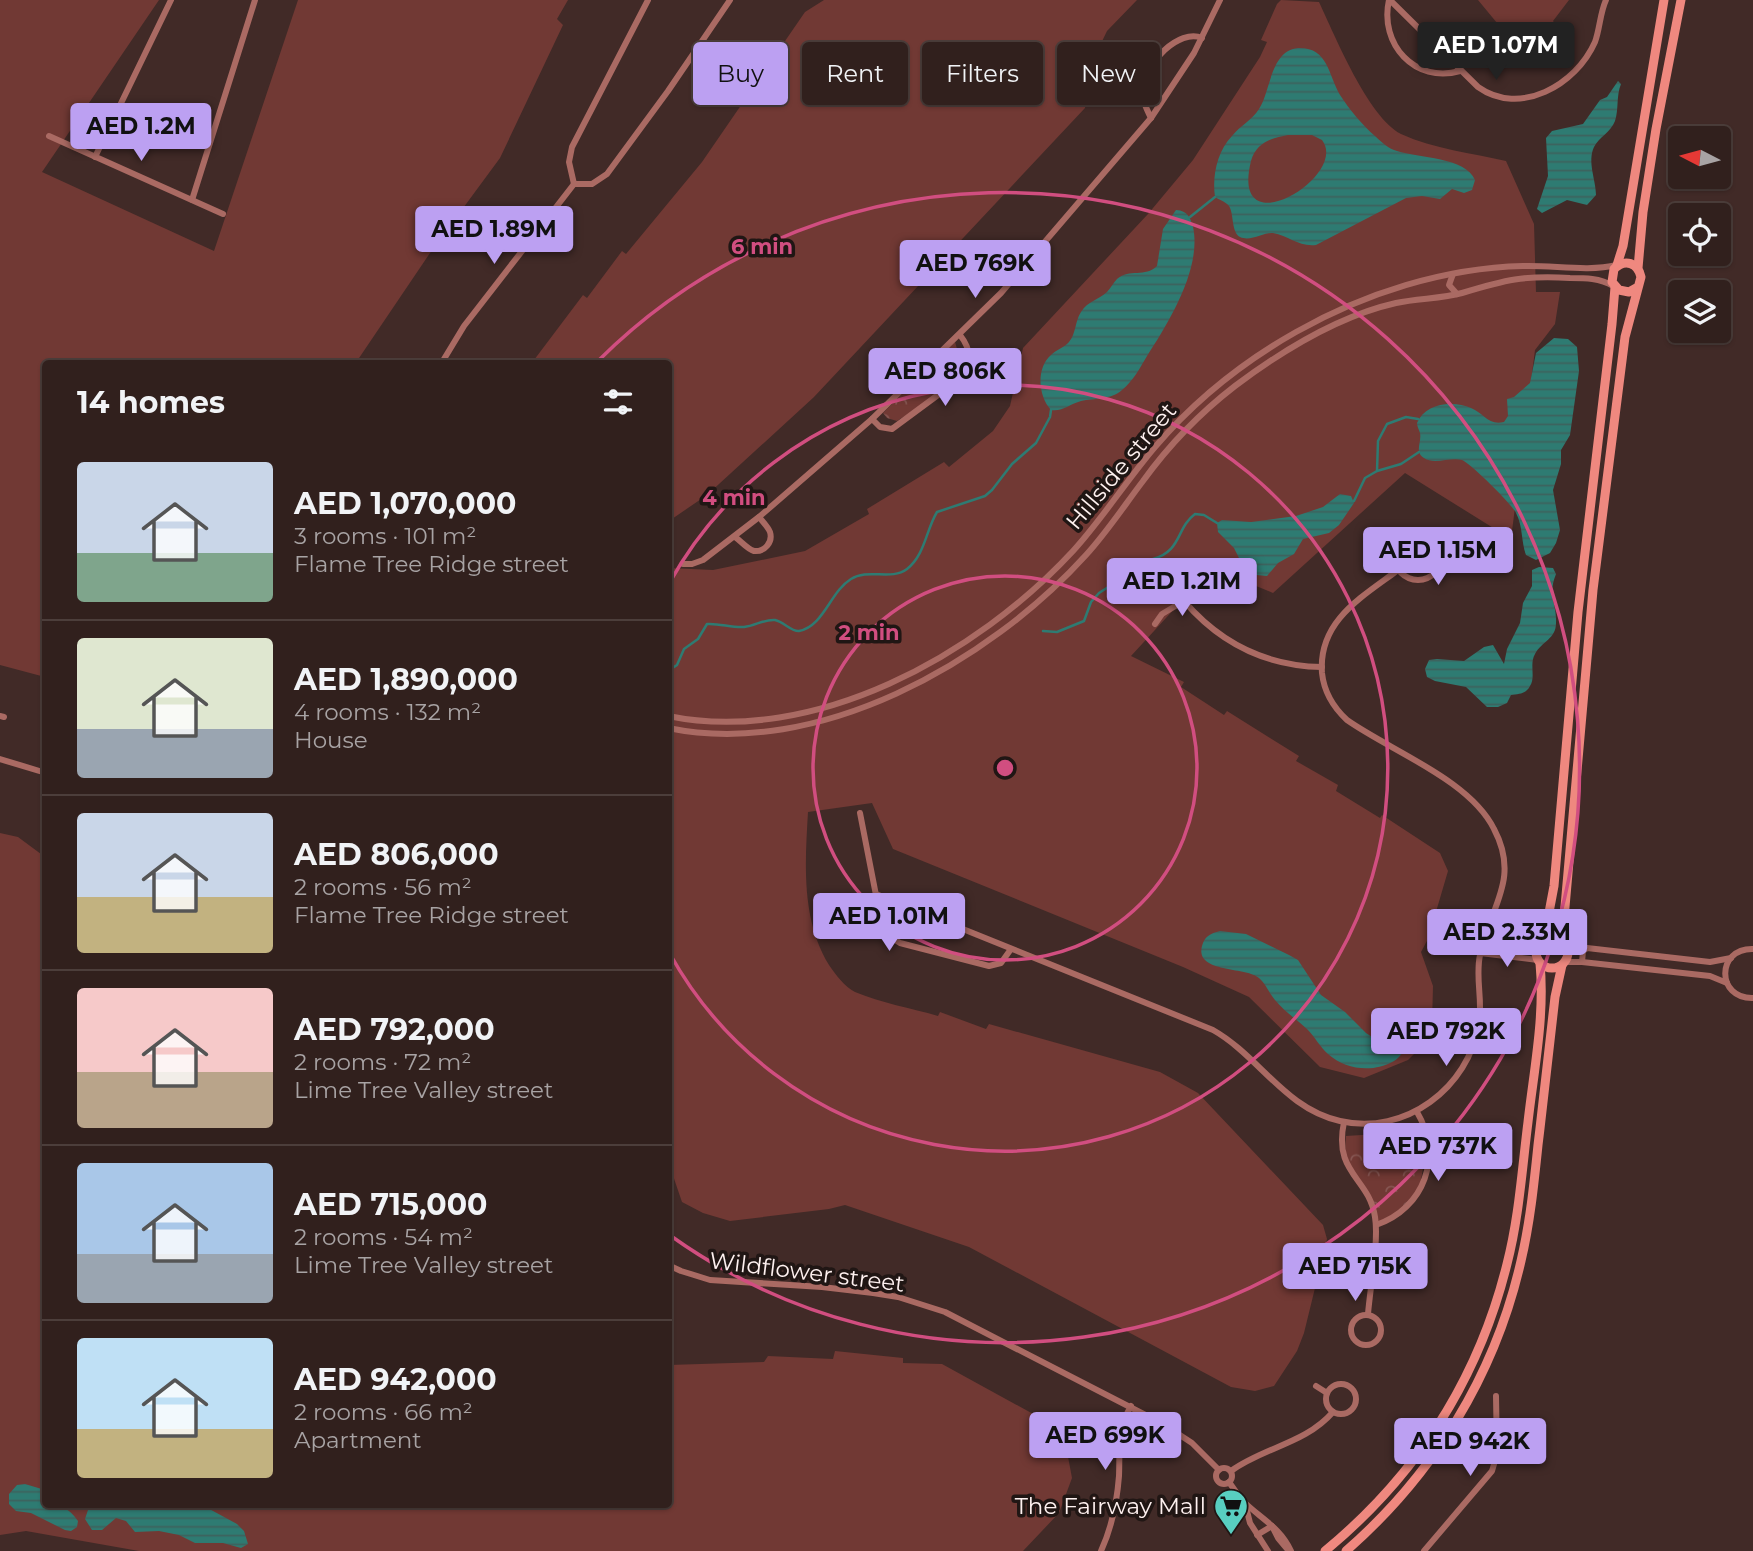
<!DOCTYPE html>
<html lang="en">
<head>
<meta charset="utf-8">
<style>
  :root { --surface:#31201d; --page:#3d2d2a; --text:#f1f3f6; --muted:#a8a3a4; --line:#4c3e3b; --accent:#bca0f2 }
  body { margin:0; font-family:Montserrat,sans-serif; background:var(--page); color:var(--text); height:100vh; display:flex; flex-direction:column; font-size:26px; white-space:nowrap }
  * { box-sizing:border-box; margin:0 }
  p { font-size:23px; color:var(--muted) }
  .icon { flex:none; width:38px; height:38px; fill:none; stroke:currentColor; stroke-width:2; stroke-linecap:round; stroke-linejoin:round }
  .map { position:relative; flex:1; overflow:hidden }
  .sheet { position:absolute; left:42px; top:360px; width:630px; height:1148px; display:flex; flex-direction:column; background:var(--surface); border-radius:7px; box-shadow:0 2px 5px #0004,0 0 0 2px var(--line) }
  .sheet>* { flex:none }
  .hud { position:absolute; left:693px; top:42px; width:665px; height:63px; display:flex; gap:14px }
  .needle { width:46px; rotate:276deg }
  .fabs { position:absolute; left:1668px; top:126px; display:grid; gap:14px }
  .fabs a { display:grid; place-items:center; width:63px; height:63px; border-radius:7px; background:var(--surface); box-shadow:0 2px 5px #0004,0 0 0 2px var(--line); font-size:35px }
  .price { position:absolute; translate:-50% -60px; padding:0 16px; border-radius:7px; background:var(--accent); color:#111; font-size:23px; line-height:46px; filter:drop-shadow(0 2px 4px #0008) }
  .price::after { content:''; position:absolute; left:50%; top:42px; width:21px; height:16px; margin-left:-10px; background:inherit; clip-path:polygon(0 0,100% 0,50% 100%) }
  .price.current { background:#222; color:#fff }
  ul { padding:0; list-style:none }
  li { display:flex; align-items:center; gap:21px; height:175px; padding:0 35px }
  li+li { border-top:2px solid var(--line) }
  li span { display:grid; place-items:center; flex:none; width:196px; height:140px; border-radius:7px; color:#555 }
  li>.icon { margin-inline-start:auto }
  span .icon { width:84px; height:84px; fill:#fffc; stroke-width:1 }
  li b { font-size:30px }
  h2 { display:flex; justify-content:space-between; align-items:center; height:84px; padding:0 35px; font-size:30px }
  .pill { padding:0 24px; border-radius:7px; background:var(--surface); box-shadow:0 2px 5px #0004,0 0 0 2px var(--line); font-size:24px; line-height:63px }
  .pill.current { background:var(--accent); color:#111 }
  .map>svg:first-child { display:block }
  .grass { fill:#713934 }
  .park { fill:url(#park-crowns) }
  .water { fill:url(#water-rules); fill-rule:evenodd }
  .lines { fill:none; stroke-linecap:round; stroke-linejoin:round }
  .stream { stroke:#2e7b72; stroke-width:2.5 }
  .street { stroke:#aa6a63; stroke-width:6 }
  .secondary { stroke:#ef887f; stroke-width:9 }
  .ring { fill:none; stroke:#d14e80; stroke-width:3.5 }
  .labels { text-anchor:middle; stroke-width:7; stroke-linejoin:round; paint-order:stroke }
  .street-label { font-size:23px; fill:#fef1f0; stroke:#201614 }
  .poi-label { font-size:23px; fill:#fef1f0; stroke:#201614; text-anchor:end }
  .centre { fill:#d14e80; stroke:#201614; stroke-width:3.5 }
  .ring-label { font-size:21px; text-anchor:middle; font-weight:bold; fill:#d14e80; stroke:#201614; stroke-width:7; stroke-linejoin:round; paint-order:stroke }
</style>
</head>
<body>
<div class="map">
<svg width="1753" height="1551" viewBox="0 0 1753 1551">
  <defs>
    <pattern id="park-crowns" width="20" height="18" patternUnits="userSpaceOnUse" patternTransform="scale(1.75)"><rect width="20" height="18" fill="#713934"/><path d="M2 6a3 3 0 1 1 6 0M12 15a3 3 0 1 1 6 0" fill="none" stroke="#865652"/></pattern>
    <pattern id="water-rules" width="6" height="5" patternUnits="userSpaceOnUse" patternTransform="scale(1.75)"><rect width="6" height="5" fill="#2e7b72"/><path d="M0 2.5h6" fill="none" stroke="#3d625d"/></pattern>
  </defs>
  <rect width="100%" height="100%" fill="#412a27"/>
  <g class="grass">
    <path d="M0,0H159L42,172L214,251L298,0H568L557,19L563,25L500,158L430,253L355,364H46L45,677L0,665Z"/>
    <path d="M824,0H1137L1107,31L1092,62L1085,108L814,397L707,495L669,521L668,364H531L583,295L587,298L622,251L626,254L702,162L805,12Z"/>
    <path d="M1281,0L1319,2C1335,36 1368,117 1401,134C1434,149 1472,153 1506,161L1534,224L1536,292H1560L1555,324L1535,350L1511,539L1405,473L1273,593L1212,568L1131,656L1184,682L1181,687L1224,715L1227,711L1299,756L1296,761L1338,785L1336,791L1380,818L1382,815L1440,853L1448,871L1428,939L1421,952L1433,986L1432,1024L1422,1046L1408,1060L1364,1078L1320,1067L1249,997L1183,967L893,849L872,803L808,812C805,864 801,919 829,965C835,974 845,987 855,992C881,1003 911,1008 938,1016L940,1012L986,1029L989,1024L1160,1072L1198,1093L1323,1225L1327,1239L1304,1333L1297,1351L1274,1386L1255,1391L1231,1387L969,1247L845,1205L829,1209L730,1221L703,1213L682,1202L669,1164V568L713,570L805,551L869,514L867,509L944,462L949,467L993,431L1010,406L1023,348L1148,214L1193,160L1260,57L1267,42L1261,40L1277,4Z"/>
    <path d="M1478,0H1569L1553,21L1555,24L1544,36L1543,35L1526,58Z"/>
    <path d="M0,833L18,837L45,857L46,1505H668L669,1365L764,1362L768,1356L833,1359L835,1351L903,1358V1363L942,1364L1055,1426L1066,1446L1072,1478L1059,1513L1023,1551H139L26,1531L0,1535Z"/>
  </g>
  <g class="park">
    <path d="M955,342C957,349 960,357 959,364C953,392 918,407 897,421L887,418L883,413Z"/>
    <path d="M1405,1124H1412L1420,1143L1423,1168L1420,1186L1408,1208L1376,1224C1374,1217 1372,1209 1369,1202C1358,1176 1342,1166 1346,1136L1378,1134Z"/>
  </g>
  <g class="water">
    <path d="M1298,48C1328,47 1328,74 1340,95C1349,109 1363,126 1375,136C1381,142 1389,149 1397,151C1418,158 1466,157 1475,180L1472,190L1464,193L1452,189L1440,199L1422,196L1406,198L1316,245C1299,247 1289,236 1273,233C1263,232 1251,242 1240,237C1231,232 1234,213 1229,206C1225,201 1219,200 1215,197C1212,177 1217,151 1232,136C1240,126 1252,120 1259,109C1271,91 1270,51 1298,48ZM1288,135H1312L1322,140C1350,176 1229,249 1251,161C1256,143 1271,138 1288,135Z"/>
    <path d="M1618,81L1621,84C1616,96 1619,109 1615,121C1611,132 1599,137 1594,147C1587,162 1596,180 1596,195L1587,205L1567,200L1542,213L1537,209L1548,176L1546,138L1552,131L1583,124L1600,100L1607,97Z"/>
    <path d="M1176,210C1188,211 1190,217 1193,227C1202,268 1169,322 1147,356C1140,368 1133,381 1122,390C1111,400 1094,398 1081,401C1070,404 1062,412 1051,410C1038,396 1036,368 1051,355C1056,350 1065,347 1069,342C1076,334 1075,321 1081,312C1088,301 1098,300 1107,292C1111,288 1113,283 1117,279C1130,268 1145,278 1157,266L1163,229Z"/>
    <path d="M1554,338L1568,339L1577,347L1579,371L1570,435L1561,450V464L1553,490L1560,530L1556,543L1550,553L1536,560L1526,555C1521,542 1523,526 1516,513C1512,504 1469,462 1462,460C1450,457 1434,465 1424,458C1414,452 1422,442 1420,433C1419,430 1417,426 1417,423C1425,403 1453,400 1471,408C1484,413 1488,426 1504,422L1508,416L1507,399L1514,397L1530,383L1536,353Z"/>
    <path d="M1340,494L1351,496L1354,503L1339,525L1329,533L1303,539L1294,554L1278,563L1267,576L1247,574L1234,548L1218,532L1217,523L1222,520L1251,522L1296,516L1323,507Z"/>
    <path d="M1539,567L1553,568L1556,574C1547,596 1557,603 1556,623C1556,639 1542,641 1535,654C1529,664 1536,677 1530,686C1526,694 1519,694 1511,695L1507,703L1498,707H1487L1466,687L1435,681L1427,677L1425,669L1429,660L1437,659L1464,661L1484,647L1493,645L1504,664L1507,649L1520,623L1523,603L1532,586V570Z"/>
    <path d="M1220,931L1246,934L1289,955L1298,960L1321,995L1345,1012L1366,1033L1372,1037L1402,1039C1406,1048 1403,1055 1394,1061C1373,1073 1346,1070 1328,1054C1320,1047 1315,1037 1307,1029C1296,1019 1284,1011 1275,1000C1269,993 1266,984 1259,978C1246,966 1191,974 1203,943C1206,935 1213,933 1220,931Z"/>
    <path d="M25,1484L45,1490L46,1505C61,1505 69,1508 78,1521L77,1527L71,1531L65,1530L31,1513L16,1511L9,1504V1494L17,1485Z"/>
    <path d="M95,1505H202L237,1524L244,1531L248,1544L241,1548L223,1543H195L179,1535L159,1531L135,1532L126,1521L116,1518L102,1530H92L85,1519L88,1510Z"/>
  </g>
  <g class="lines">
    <g class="stream">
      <path d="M1190,217L1215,197"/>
      <path d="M1377,471L1401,464L1419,452"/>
      <path d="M1354,501L1365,478L1377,471L1378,441L1387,424L1406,417L1418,419"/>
      <path d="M1043,631L1057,632L1084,621L1091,602L1099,593L1113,584L1128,585L1137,583L1148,572L1153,559C1182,551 1176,528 1195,514L1204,515L1217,523"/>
      <path d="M668,671L677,665L684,649L698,639L707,624C719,623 732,628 744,627C755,626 764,619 775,620C784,622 792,632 799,631C824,626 830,592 851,579C868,568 891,581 907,569C925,555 926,530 937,512L985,496L992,490L1012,464L1036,443L1050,417L1051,410"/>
    </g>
    <g class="street">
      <path d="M1389,0C1379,44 1415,84 1460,71"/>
      <path d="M1390,0L1478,87C1520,117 1576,85 1595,42C1600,28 1600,13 1606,0"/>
      <path d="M1151,118C1146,108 1141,98 1143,86C1145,64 1179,28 1202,38"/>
      <path d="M49,136L223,214"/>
      <path d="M95,157L171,0"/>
      <path d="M574,184H592L607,174L668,91L730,0"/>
      <path d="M574,184L569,162L572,147L648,0"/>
      <path d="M192,200L255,0"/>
      <path d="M1453,274L1449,285L1457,294"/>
      <path d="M441,364L464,326L574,184"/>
      <path d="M872,419L880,427L892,429L961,378C973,363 971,349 960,335"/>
      <circle cx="1418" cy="556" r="24"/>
      <path d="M735,537C741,541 747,549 754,551C765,552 773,542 770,532C768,527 763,522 759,517"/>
      <path d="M683,564H692L703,560L759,517L872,419L1001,293L1151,118L1194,53L1220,0"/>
      <path d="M1184,601C1220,643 1266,666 1322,667"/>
      <path d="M1155,624L1162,614L1192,596"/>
      <path d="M0,716L4,717"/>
      <path d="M668,716C814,746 977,655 1073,551C1103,518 1126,481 1155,447C1195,400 1243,362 1296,332C1365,293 1444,268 1523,266C1554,265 1587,272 1617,265"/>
      <path d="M668,728C818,759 988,663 1086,555C1107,532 1124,506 1143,481C1169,445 1200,413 1235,386C1283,350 1338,316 1396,303C1418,298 1441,299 1462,293C1505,280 1524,275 1570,278C1585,278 1600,278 1613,286"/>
      <path d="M0,759L46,773"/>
      <path d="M860,813L882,926L889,936L900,943L989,966L1001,963L1011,949"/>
      <path d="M876,894L1213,1030C1259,1056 1285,1109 1340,1121C1405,1136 1469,1088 1479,1023C1483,1000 1475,978 1480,955C1489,908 1521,880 1494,829C1470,780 1391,751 1347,720C1333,707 1324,692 1322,673C1318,621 1362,597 1398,570"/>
      <path d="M1485,935L1518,941L1542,940"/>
      <path d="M1753,949C1716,948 1716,999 1753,998"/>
      <path d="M1480,953L1538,960"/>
      <path d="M1502,955L1498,950L1499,944L1507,938"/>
      <path d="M1565,962H1582L1710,976L1727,983"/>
      <path d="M1582,962L1583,951L1587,948L1710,962L1731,958"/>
      <path d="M1344,1122C1333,1174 1369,1177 1375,1217C1379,1241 1370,1288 1368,1314"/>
      <path d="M1376,1225C1425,1208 1443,1156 1417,1112"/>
      <path d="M668,1265L681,1271L710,1280L822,1287L873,1293L898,1297L945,1312L1163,1424L1192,1443L1219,1470"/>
      <circle cx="1366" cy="1330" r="15"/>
      <circle cx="1341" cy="1399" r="15"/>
      <path d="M1316,1386L1327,1393"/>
      <circle cx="1224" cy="1476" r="8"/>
      <path d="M1231,1471C1264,1447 1305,1444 1333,1412"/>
      <path d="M1229,1482C1233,1488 1238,1495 1243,1501C1260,1518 1280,1527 1291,1551"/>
      <path d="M1245,1503L1250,1523L1268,1551"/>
      <path d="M1257,1535L1272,1526L1278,1538L1288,1550"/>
      <path d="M1101,1551C1112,1527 1117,1502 1119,1476C1120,1451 1117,1429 1131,1406"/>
      <path d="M1424,1551L1492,1471L1497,1454L1496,1396"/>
    </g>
    <g class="secondary">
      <path d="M1617,265L1623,246L1664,0"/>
      <path d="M1638,268L1643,212L1656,129L1681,0"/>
      <circle cx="1552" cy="952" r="16"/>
      <path d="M1544,939L1554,886L1578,612L1612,324L1615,287"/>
      <path d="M1564,941V918L1593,590L1625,337L1641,277C1638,263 1625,258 1614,269L1612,282L1619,290L1629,292L1638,287"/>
      <path d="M1325,1551C1417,1475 1478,1381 1507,1264C1519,1218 1522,1169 1528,1122C1534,1069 1545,1016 1540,963"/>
      <path d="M1346,1551C1434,1474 1495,1375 1521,1261C1530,1223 1534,1184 1538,1145C1544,1096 1549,1047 1555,997L1562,965"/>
    </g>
  </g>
  <g class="ring">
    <circle cx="1005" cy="768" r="192"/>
    <path d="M670 582A383 383 0 1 1 670 954"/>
    <path d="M598 361A575 575 0 1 1 671 1236"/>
  </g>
  <defs>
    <g id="supermarket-pin" transform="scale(1.75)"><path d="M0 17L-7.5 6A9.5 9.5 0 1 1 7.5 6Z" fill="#58cec0" stroke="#201614"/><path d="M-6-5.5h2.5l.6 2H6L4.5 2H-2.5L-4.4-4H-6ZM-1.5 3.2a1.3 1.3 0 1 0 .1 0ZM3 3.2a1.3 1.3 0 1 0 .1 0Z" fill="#111"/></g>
  </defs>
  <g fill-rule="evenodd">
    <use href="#supermarket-pin" x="1231" y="1506"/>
  </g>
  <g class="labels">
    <g class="street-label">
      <text transform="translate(1121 466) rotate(-50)" y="8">Hillside street</text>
      <text transform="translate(807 1272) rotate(7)" y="8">Wildflower street</text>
    </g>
    <g class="poi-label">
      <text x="1206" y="1514">The Fairway Mall</text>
    </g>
  </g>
  <circle cx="1005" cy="768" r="10" class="centre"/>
  <g class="ring-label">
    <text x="762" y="254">6 min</text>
    <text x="734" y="505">4 min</text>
    <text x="869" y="640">2 min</text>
  </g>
</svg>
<div class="fabs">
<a><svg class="needle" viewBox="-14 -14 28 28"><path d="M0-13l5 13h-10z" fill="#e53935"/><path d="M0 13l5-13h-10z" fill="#a8a3a4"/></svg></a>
<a><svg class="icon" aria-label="locate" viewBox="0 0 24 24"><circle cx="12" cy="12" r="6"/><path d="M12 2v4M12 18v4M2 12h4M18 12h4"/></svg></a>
<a><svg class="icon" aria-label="layers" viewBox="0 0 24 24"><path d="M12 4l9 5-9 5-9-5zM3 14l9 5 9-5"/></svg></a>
</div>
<b class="price current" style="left:1496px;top:82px">AED 1.07M</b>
<b class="price" style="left:141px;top:163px">AED 1.2M</b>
<b class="price" style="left:494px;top:266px">AED 1.89M</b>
<b class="price" style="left:975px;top:300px">AED 769K</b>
<b class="price" style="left:945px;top:408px">AED 806K</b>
<b class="price" style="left:1438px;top:587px">AED 1.15M</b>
<b class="price" style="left:1182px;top:618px">AED 1.21M</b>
<b class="price" style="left:889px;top:953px">AED 1.01M</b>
<b class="price" style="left:1507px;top:969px">AED 2.33M</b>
<b class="price" style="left:1446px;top:1068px">AED 792K</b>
<b class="price" style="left:1438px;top:1183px">AED 737K</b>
<b class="price" style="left:1355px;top:1303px">AED 715K</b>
<b class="price" style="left:1105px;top:1472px">AED 699K</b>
<b class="price" style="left:1470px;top:1478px">AED 942K</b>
<div class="hud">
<a class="pill current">Buy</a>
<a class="pill">Rent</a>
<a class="pill">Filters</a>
<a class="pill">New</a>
</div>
<section class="sheet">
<h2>14 homes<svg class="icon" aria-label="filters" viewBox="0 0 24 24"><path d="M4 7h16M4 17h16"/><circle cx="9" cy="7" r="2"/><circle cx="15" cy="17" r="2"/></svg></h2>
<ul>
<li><span style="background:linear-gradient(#c9d6e8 65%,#7fa58c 0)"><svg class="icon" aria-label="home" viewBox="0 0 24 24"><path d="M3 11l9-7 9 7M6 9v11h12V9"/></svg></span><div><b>AED 1,070,000</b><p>3 rooms · 101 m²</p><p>Flame Tree Ridge street</p></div></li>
<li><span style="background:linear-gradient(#dfe7d0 65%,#9aa5b1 0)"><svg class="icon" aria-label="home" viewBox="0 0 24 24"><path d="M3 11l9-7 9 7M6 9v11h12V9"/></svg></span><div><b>AED 1,890,000</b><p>4 rooms · 132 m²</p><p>House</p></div></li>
<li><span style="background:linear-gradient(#c9d6e8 60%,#c2b280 0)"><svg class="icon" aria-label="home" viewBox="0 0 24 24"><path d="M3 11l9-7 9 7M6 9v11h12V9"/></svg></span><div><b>AED 806,000</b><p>2 rooms · 56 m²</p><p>Flame Tree Ridge street</p></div></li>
<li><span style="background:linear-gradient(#f6c9c9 60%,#b9a48a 0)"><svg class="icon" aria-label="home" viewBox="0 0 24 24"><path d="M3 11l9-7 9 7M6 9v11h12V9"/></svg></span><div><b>AED 792,000</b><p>2 rooms · 72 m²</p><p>Lime Tree Valley street</p></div></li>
<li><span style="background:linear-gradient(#a9c7e8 65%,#9aa5b1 0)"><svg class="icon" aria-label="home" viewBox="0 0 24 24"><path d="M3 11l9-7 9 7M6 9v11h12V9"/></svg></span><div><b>AED 715,000</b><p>2 rooms · 54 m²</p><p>Lime Tree Valley street</p></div></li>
<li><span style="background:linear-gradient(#bfe0f5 65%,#c2b280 0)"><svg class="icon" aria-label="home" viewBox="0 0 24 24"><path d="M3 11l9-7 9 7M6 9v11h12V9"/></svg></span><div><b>AED 942,000</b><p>2 rooms · 66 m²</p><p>Apartment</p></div></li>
</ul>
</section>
</div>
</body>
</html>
